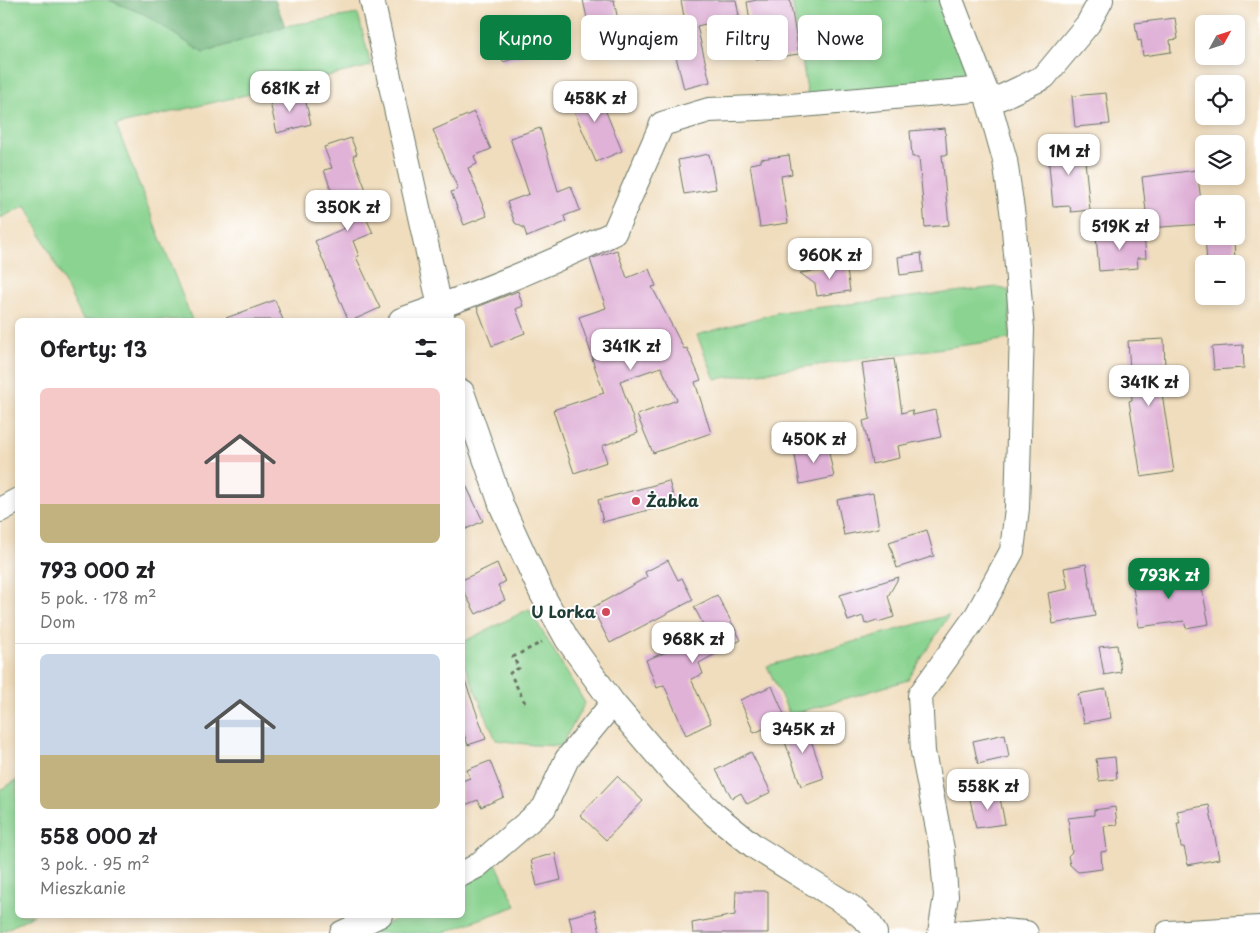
<!DOCTYPE html>
<html lang="pl">
<head>
<meta charset="utf-8">
<style>
  :root { --surface:#fff; --page:#f2f2f2; --text:#202124; --muted:#757577; --line:#e0e0e0; --accent:#0b8043 }
  body { margin:0; font-family:"Playpen Sans",sans-serif; background:var(--page); color:var(--text); height:100vh; display:flex; flex-direction:column; font-size:19px; white-space:nowrap }
  * { box-sizing:border-box; margin:0 }
  p { font-size:16px; color:var(--muted) }
  .icon { flex:none; width:28px; height:28px; fill:none; stroke:currentColor; stroke-width:2; stroke-linecap:round; stroke-linejoin:round }
  .map { position:relative; flex:1; overflow:hidden }
  .side { position:absolute; left:15px; top:318px; width:450px; height:600px; display:flex; flex-direction:column; background:var(--surface); border-radius:8px; box-shadow:0 2px 8px #0003 }
  .side>* { flex:none }
  .top-card { position:absolute; left:480px; top:15px; width:475px; height:45px; display:flex; gap:10px }
  .needle { width:32px; rotate:50deg }
  .tools { position:absolute; left:1195px; top:15px; display:grid; gap:10px }
  .tools a { display:grid; place-items:center; width:50px; height:50px; border-radius:8px; background:var(--surface); box-shadow:0 2px 8px #0003; font-size:25px }
  .price { position:absolute; translate:-50% -42px; padding:0 11px; border-radius:10px; background:#fff; color:#222; font-size:16px; line-height:32px; filter:drop-shadow(0 1px 2px #0008) }
  .price::after { content:''; position:absolute; left:50%; top:30px; width:15px; height:11px; margin-left:-8px; background:inherit; clip-path:polygon(0 0,100% 0,50% 100%) }
  .price.active { background:var(--accent); color:#fff }
  ul { padding:0; list-style:none }
  li { display:grid; align-content:center; gap:10px; height:265px; padding:0 25px }
  li+li { border-top:1px solid var(--line) }
  li span { display:grid; place-items:center; height:155px; border-radius:8px; color:#555 }
  li>.icon { margin-inline-start:auto }
  span .icon { width:90px; height:90px; fill:#fffc; stroke-width:1 }
  li b { font-size:21px }
  h2 { display:flex; justify-content:space-between; align-items:center; height:60px; padding:0 25px; font-size:21px }
  .pill { padding:0 18px; border-radius:8px; background:var(--surface); box-shadow:0 2px 8px #0003; font-size:18px; line-height:45px }
  .pill.active { background:var(--accent); color:#fff }
  .map>svg:first-child { display:block }
  .green { fill:#8ad390; stroke:#548862 }
  .forest { fill:#6fb57a; stroke:#477957 }
  .building { fill:#e0b2d8 }
  .lines { fill:none; stroke-linecap:round; stroke-linejoin:round }
  .minor-casing { stroke:#687564; stroke-width:26 }
  .path { stroke:#687564; stroke-width:3; stroke-dasharray:4 4; stroke-linecap:butt }
  .minor { stroke:#fff; stroke-width:24 }
  .poi-dot { fill:#d1495b; stroke:#fff; stroke-width:2 }
  .labels { text-anchor:middle; stroke-width:4; stroke-linejoin:round; paint-order:stroke }
  .poi-label { font-size:16px; font-weight:bold; fill:#1f3d34; stroke:#fff; text-anchor:start }
</style>
</head>
<body>
<div class="map">
<svg width="1260" height="933" viewBox="0 0 1260 933">
  <rect width="100%" height="100%" fill="#fff"/>
  <filter id="ink" filterUnits="userSpaceOnUse"><feTurbulence type="fractalNoise" baseFrequency=".02" numOctaves="2"/><feDisplacementMap in="SourceGraphic" scale="10" xChannelSelector="R" yChannelSelector="G"/><feConvolveMatrix kernelMatrix="1 2 1 2 8 2 1 2 1" color-interpolation-filters="sRGB"/></filter>
  <filter id="wash" filterUnits="userSpaceOnUse"><feTurbulence type="fractalNoise" baseFrequency=".0096" numOctaves="4" result="noise"/><feDisplacementMap in="SourceGraphic" scale="20" xChannelSelector="R" yChannelSelector="G"/><feGaussianBlur stdDeviation="1.12" result="paint"/><feColorMatrix in="noise" values="0 0 0 0 0 0 0 0 0 0 0 0 0 0 0 0 0 1.4 0 .05"/><feComposite in="paint" operator="in"/></filter>
  <g filter="url(#wash)">
    <rect width="100%" height="100%" fill="#f0ddbd"/>
    <g class="green">
      <path d="M0,0H109L144,14L203,53L285,26L358,14L371,66L116,125L192,320H83L26,205L0,218Z"/>
      <path d="M792,0H942L969,73L965,85L808,96Z"/>
      <path d="M998,287L1009,291L1010,339L715,379L697,335L780,312Z"/>
      <path d="M529,609L585,703L561,746L533,745L496,740L463,662V642Z"/>
      <path d="M949,615L908,680L790,715L767,666Z"/>
      <path d="M17,780L18,915H33L0,933V790Z"/>
      <path d="M495,861L516,906L442,933H370L403,915H462L463,883Z"/>
    </g>
    <path class="forest" d="M109,0H275L285,26L203,53L144,14Z"/>
    <g id="blocks">
      <g class="building">
        <path d="M583,0H614L619,26L590,32Z"/>
        <path d="M681,0H736L739,16L697,26L710,82L684,89L670,32L689,27L686,28Z"/>
        <path d="M757,0H790L799,54L756,60L747,2Z"/>
        <path d="M1175,18L1178,39L1170,40L1171,52L1143,56L1141,40L1138,41L1135,23Z"/>
        <path d="M526,26L534,53L503,62L495,35Z"/>
        <path d="M595,85L622,151L596,162L568,97Z"/>
        <path d="M1106,93L1110,124L1075,127L1072,96Z"/>
        <path d="M304,94L311,124L277,133L270,102Z"/>
        <path d="M474,112L491,149L474,156L477,164L468,168L487,216L464,225L451,192L458,189L433,130Z"/>
        <path d="M540,128L558,191L571,186L580,210L564,216L566,222L527,237L524,228L515,223L507,202L529,194L510,138Z"/>
        <path d="M945,128L947,155H942L949,225L925,227L919,157H912L910,131Z"/>
        <path d="M351,138L357,154L353,156L371,203L361,207L373,233L353,241L359,256L356,257L380,308L353,320H348L315,241L345,228L324,170L332,168L324,147Z"/>
        <path d="M1083,141L1090,210L1071,212L1070,206L1053,207L1047,144Z"/>
        <path d="M709,154L716,189L684,194L678,160Z"/>
        <path d="M789,155L792,174L781,176L788,223L760,227L750,164L761,162V159Z"/>
        <path d="M1197,170L1201,201L1206,200L1207,204H1204V224L1148,228L1142,177Z"/>
        <path d="M1144,232L1146,258H1137L1138,268L1099,271L1096,236Z"/>
        <path d="M1205,236H1234L1235,264H1207Z"/>
        <path d="M617,250L627,278L649,269L656,286L652,287L684,349L687,348L701,380L695,382L711,433L653,453L637,415L677,400L661,367L620,381L638,433L602,446L607,462L574,473L553,410L604,393L592,359H593L579,317L606,308L590,259Z"/>
        <path d="M921,253L923,272L900,275L898,257Z"/>
        <path d="M846,263L850,291L817,296L815,284L800,273L826,269L825,266Z"/>
        <path d="M518,291L523,306L516,309L525,333L492,346L477,307Z"/>
        <path d="M275,300L283,320H226V318Z"/>
        <path d="M1164,339L1165,367H1158L1174,472L1141,477L1129,401L1132,400L1128,341Z"/>
        <path d="M1243,345L1244,368L1214,370L1212,347Z"/>
        <path d="M894,359L902,413L912,410L913,415L935,410L941,437L898,446L900,458L872,464L863,421L870,419L862,363Z"/>
        <path d="M827,443L834,477L800,484L794,450Z"/>
        <path d="M462,477L483,521L462,531Z"/>
        <path d="M669,481L675,503L603,522L598,500Z"/>
        <path d="M873,493L879,528L844,535L837,500Z"/>
        <path d="M927,530L934,556L897,568L889,542Z"/>
        <path d="M668,560L678,580L682,578L693,600L610,643L592,608L647,577L645,572Z"/>
        <path d="M497,563L505,582L498,585L505,600L476,614L462,588V580Z"/>
        <path d="M1086,564L1095,616L1053,624L1048,593L1068,589L1064,568Z"/>
        <path d="M1157,570L1159,582L1199,574L1209,624L1186,628L1184,621L1139,627L1131,574Z"/>
        <path d="M899,577L888,596L894,617L878,622L877,620L865,624L863,616L848,621L840,595Z"/>
        <path d="M717,595L741,640L699,663L703,674L691,679L711,723L686,735L664,685L657,688L646,660L709,635L694,607Z"/>
        <path d="M1117,645L1121,672L1104,675L1099,647Z"/>
        <path d="M462,681H465L486,739L468,745L462,729Z"/>
        <path d="M772,686L786,719L754,733L740,700Z"/>
        <path d="M1106,689L1111,718L1084,723L1078,694Z"/>
        <path d="M805,723L824,778L801,786L781,731Z"/>
        <path d="M1005,734L1009,757L978,764L973,741Z"/>
        <path d="M751,752L771,792L747,804L741,793L732,798L716,770Z"/>
        <path d="M1115,757L1117,779L1099,781L1096,759Z"/>
        <path d="M490,761L504,797L481,807L478,800L462,806V781L470,778L467,770Z"/>
        <path d="M617,776L643,801L606,840L580,815Z"/>
        <path d="M999,793L1005,824L976,828L970,799Z"/>
        <path d="M1209,805L1219,859L1188,865L1184,847H1181L1177,823H1180L1177,811Z"/>
        <path d="M1115,807L1117,825L1104,826L1107,851L1101,852L1102,869L1078,872L1070,865L1068,856L1072,852L1068,818L1094,815V810Z"/>
        <path d="M555,853L561,880L537,886L531,860Z"/>
        <path d="M736,891H768V933H693L692,923L735,915Z"/>
        <path d="M595,910L600,933H573L569,917Z"/>
      </g>
    </g>
  </g>
  <g filter="url(#ink)">
    <use href="#blocks" fill-opacity="0" stroke="#687564" stroke-width="1"/>
    <g class="lines">
      <g class="minor-casing">
        <g id="minor">
          <path d="M372,0L443,320"/>
          <path d="M989,103L1044,77L1088,24L1101,0"/>
          <path d="M401,320C474,295 545,266 614,233L662,124L709,110L779,107L985,89"/>
          <path d="M462,392L502,507L542,594L567,639L613,703L677,778L715,815L755,847L851,907L870,924L875,933"/>
          <path d="M0,510L18,500"/>
          <path d="M462,874L477,866L544,808L567,759L613,703"/>
          <path d="M342,933L380,915"/>
          <path d="M940,933L946,896L942,849L923,752L920,695L977,615L1012,551L1017,508L1022,329L1013,217L1005,160L985,89L951,0"/>
          <path d="M955,933L990,930L1026,933"/>
          <path d="M1168,933L1260,928"/>
        </g>
      </g>
      <path class="path" d="M525,703L510,673L519,668L513,657L542,642"/>
      <use href="#minor" class="minor"/>
    </g>
  </g>
  <g class="poi-dot">
    <circle cx="636" cy="501" r="5"/>
    <circle cx="606" cy="612" r="5"/>
  </g>
  <g class="labels">
    <g class="poi-label">
      <text x="646" y="507">Żabka</text>
      <text x="596" y="618" text-anchor="end">U Lorka</text>
    </g>
  </g>
</svg>
<div class="tools">
<a><svg class="needle" viewBox="-14 -14 28 28"><path d="M0-13l5 13h-10z" fill="#e53935"/><path d="M0 13l5-13h-10z" fill="#757577"/></svg></a>
<a><svg class="icon" aria-label="locate" viewBox="0 0 24 24"><circle cx="12" cy="12" r="6"/><path d="M12 2v4M12 18v4M2 12h4M18 12h4"/></svg></a>
<a><svg class="icon" aria-label="layers" viewBox="0 0 24 24"><path d="M12 4l9 5-9 5-9-5zM3 14l9 5 9-5"/></svg></a>
<a>+</a>
<a>−</a>
</div>
<b class="price" style="left:290px;top:113px">681K zł</b>
<b class="price" style="left:595px;top:123px">458K zł</b>
<b class="price" style="left:1069px;top:176px">1M zł</b>
<b class="price" style="left:348px;top:232px">350K zł</b>
<b class="price" style="left:1120px;top:251px">519K zł</b>
<b class="price" style="left:830px;top:280px">960K zł</b>
<b class="price" style="left:631px;top:371px">341K zł</b>
<b class="price" style="left:1149px;top:407px">341K zł</b>
<b class="price" style="left:814px;top:464px">450K zł</b>
<b class="price active" style="left:1169px;top:600px">793K zł</b>
<b class="price" style="left:693px;top:664px">968K zł</b>
<b class="price" style="left:803px;top:754px">345K zł</b>
<b class="price" style="left:988px;top:811px">558K zł</b>
<div class="top-card">
<a class="pill active">Kupno</a>
<a class="pill">Wynajem</a>
<a class="pill">Filtry</a>
<a class="pill">Nowe</a>
</div>
<section class="side">
<h2>Oferty: 13<svg class="icon" aria-label="filters" viewBox="0 0 24 24"><path d="M4 7h16M4 17h16"/><circle cx="9" cy="7" r="2"/><circle cx="15" cy="17" r="2"/></svg></h2>
<ul>
<li><span style="background:linear-gradient(#f6c9c9 75%,#c2b280 0)"><svg class="icon" aria-label="home" viewBox="0 0 24 24"><path d="M3 11l9-7 9 7M6 9v11h12V9"/></svg></span><div><b>793 000 zł</b><p>5 pok. · 178 m²</p><p>Dom</p></div></li>
<li><span style="background:linear-gradient(#c9d6e8 65%,#c2b280 0)"><svg class="icon" aria-label="home" viewBox="0 0 24 24"><path d="M3 11l9-7 9 7M6 9v11h12V9"/></svg></span><div><b>558 000 zł</b><p>3 pok. · 95 m²</p><p>Mieszkanie</p></div></li>
</ul>
</section>
</div>
</body>
</html>
